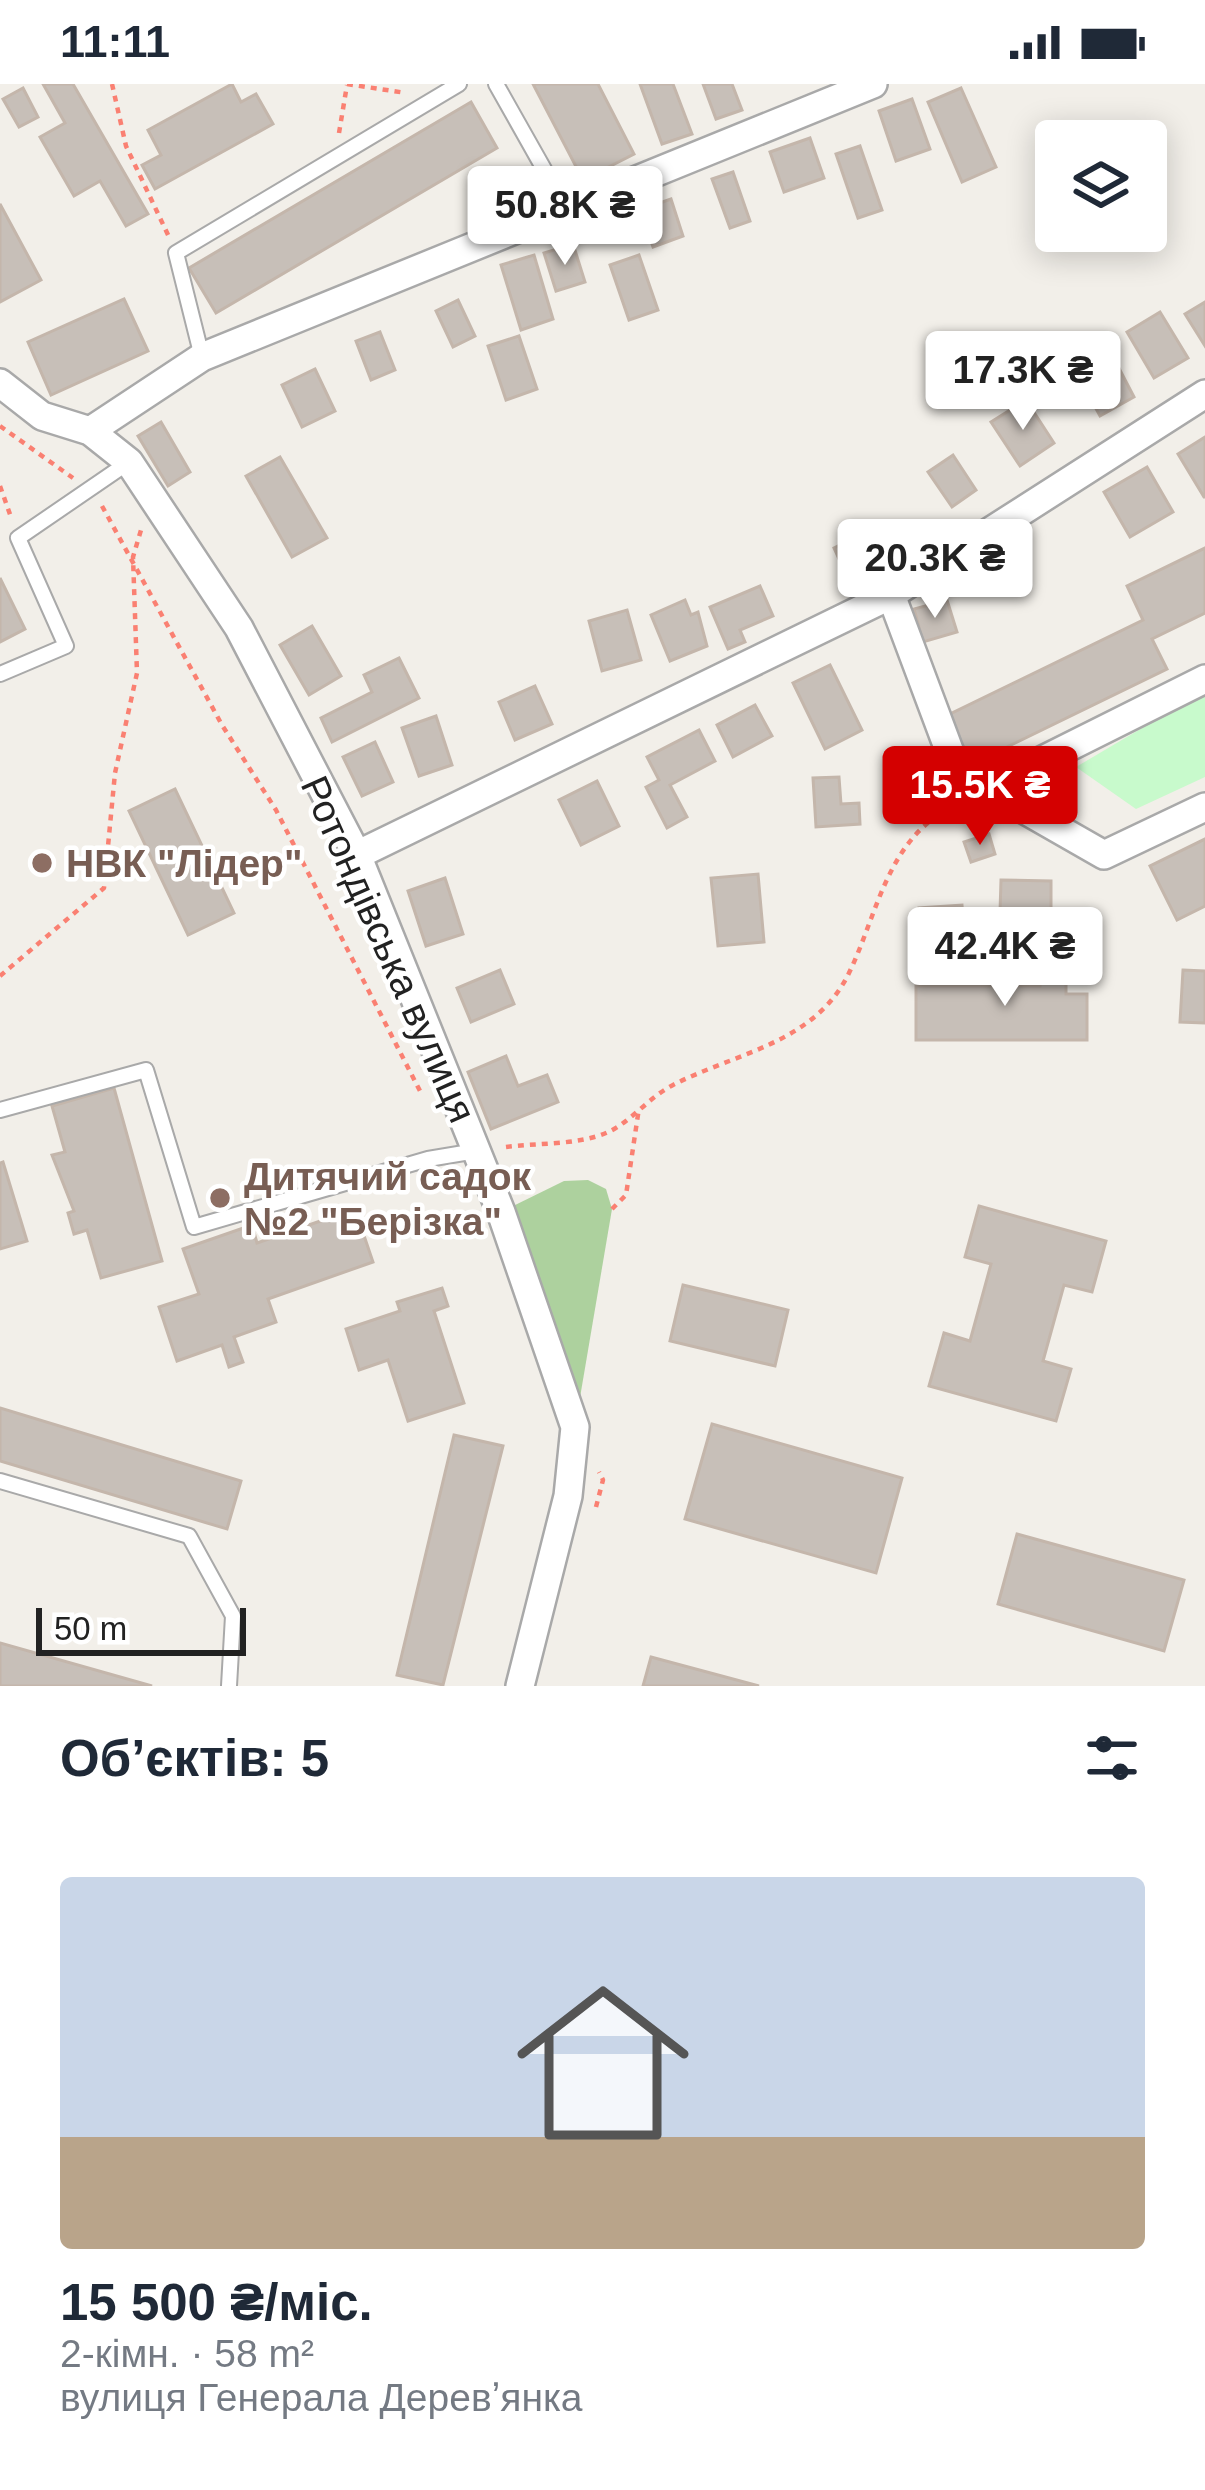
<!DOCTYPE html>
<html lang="uk">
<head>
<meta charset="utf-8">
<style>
  :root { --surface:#fff; --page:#f2f2f3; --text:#1f2937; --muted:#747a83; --accent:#d40000 }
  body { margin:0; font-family:Helvetica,sans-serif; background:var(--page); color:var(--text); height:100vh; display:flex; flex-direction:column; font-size:45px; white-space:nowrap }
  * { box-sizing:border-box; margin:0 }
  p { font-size:39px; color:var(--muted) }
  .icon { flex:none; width:66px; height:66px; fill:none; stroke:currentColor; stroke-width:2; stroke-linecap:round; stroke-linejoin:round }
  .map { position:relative; height:1602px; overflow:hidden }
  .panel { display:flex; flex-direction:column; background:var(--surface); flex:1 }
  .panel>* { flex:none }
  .tools { position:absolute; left:1035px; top:36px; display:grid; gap:24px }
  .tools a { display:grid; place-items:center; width:132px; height:132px; border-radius:12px; background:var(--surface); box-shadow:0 6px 30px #0003; font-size:60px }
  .scale { position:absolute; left:36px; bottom:30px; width:210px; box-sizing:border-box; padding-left:12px; border:6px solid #222; border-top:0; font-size:33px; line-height:42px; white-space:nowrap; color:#222; -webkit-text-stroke:9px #fff; paint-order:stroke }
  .price { position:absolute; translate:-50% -102px; padding:0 27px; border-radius:12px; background:#fff; color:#222; font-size:39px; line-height:78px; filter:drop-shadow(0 3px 6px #0008) }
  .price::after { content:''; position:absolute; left:50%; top:72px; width:36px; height:27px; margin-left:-18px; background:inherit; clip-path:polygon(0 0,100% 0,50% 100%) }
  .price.current { background:var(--accent); color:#fff }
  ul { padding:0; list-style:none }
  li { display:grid; align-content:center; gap:24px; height:636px; padding:0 60px }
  li span { display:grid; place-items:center; height:372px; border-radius:12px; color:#555 }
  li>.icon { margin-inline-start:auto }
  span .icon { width:216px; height:216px; fill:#fffc; stroke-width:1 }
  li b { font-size:51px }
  h2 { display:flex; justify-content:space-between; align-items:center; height:144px; padding:0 60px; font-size:51px }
  .status { display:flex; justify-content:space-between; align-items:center; height:84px; padding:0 60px; background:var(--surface); direction:ltr }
  .status svg { height:33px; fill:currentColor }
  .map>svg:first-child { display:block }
  .forest { fill:#add19e }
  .park { fill:#c8facc }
  .building { fill:#c7bfb8; stroke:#c4b6ab; stroke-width:3 }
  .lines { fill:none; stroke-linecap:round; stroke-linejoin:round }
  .service-casing { stroke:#a9a9a9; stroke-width:18 }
  .minor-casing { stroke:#a9a9a9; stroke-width:32 }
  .path { stroke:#fa8072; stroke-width:4.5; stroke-dasharray:6 6; stroke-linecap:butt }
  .service { stroke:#fff; stroke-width:14 }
  .minor { stroke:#fff; stroke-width:27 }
  .education-dot { fill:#8d6e63; stroke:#fff; stroke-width:4.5 }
  .labels { text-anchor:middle; stroke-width:9; stroke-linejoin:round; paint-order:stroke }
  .education-label { font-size:39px; font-weight:bold; fill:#785e54; stroke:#fff; text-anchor:start }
  .street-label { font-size:39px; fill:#222; stroke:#fff }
</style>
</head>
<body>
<div class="status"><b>11:11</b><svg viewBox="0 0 49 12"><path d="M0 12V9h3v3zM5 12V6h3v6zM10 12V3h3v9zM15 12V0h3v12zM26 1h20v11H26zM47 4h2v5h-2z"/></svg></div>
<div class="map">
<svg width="1205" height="1602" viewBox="0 0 1205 1602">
  <rect width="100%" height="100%" fill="#f2efe9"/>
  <path class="forest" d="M588,1096L606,1105L612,1125L575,1343L501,1128L564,1097Z"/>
  <path class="park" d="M1205,607V693L1136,725L1076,683Z"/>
  <g class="building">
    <path d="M43,0H73L148,130L126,142L100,97L74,112L40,53L65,39Z"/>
    <path d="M232,0L241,18L256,10L273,40L155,105L142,81L161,71L148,46Z"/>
    <path d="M533,0H598L634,70L583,96Z"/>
    <path d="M640,0H673L692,50L662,60Z"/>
    <path d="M703,0H732L742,26L716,35Z"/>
    <path d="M23,4L38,33L19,43L3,15Z"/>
    <path d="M961,4L996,83L962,98L928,18Z"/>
    <path d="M912,15L930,65L896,77L879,27Z"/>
    <path d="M471,18L497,64L216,229L189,184Z"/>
    <path d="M810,54L824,94L784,108L770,68Z"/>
    <path d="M860,62L882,126L858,134L836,70Z"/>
    <path d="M733,88L750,137L730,144L712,95Z"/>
    <path d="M671,115L683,152L653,163L640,126Z"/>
    <path d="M0,120L41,196L0,218Z"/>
    <path d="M573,160L585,198L556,207L544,169Z"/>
    <path d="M534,171L553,235L521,246L501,181Z"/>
    <path d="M639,171L658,226L629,236L610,181Z"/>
    <path d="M124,215L148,267L51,311L28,258Z"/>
    <path d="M458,216L475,252L453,263L436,227Z"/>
    <path d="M1205,218V262L1185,230Z"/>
    <path d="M1160,228L1188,274L1154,294L1127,248Z"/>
    <path d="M380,248L395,286L371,296L356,257Z"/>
    <path d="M519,252L537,305L506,316L488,262Z"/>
    <path d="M1110,267L1134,313L1100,332L1075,286Z"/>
    <path d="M315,285L335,327L302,343L282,301Z"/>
    <path d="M1026,316L1054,359L1020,382L991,338Z"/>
    <path d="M161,338L190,388L168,402L138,352Z"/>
    <path d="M1205,353V413H1204L1178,370Z"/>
    <path d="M953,371L976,406L952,423L928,388Z"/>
    <path d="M280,373L327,454L292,473L246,392Z"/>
    <path d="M1147,383L1173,428L1130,453L1104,408Z"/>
    <path d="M875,444L889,475L848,495L834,464Z"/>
    <path d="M1205,464V529L1152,555L1167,585L972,680L948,631L1143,536L1127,502Z"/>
    <path d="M0,494L25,545L0,558Z"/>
    <path d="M760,502L773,532L740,546L745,558L728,565L710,523Z"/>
    <path d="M685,516L691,531L698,528L707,562L670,577L651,531Z"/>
    <path d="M947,516L957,548L923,558L914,525Z"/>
    <path d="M627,526L641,576L602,587L589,537Z"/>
    <path d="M312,542L341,592L309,611L280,561Z"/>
    <path d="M399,574L419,614L332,658L321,634L372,608L364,591Z"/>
    <path d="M830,581L862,646L825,665L793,599Z"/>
    <path d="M535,602L552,640L515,656L499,618Z"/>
    <path d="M755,621L772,652L733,673L717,641Z"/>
    <path d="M436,632L452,681L419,692L402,644Z"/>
    <path d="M699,646L715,677L670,701L687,733L667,744L646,703L659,696L647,673Z"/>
    <path d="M375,658L393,698L362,712L343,673Z"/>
    <path d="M839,693L841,720L859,719L860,740L816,743L813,694Z"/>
    <path d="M597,697L619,742L581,761L559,716Z"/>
    <path d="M175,705L234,829L188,851L129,727Z"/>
    <path d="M989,750L995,770L971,778L964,758Z"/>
    <path d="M1205,755V822L1177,836L1150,782Z"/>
    <path d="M758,790L764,858L718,862L711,794Z"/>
    <path d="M445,794L463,850L426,862L408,807Z"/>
    <path d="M1001,796L1051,797V830L1000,828Z"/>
    <path d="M962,821L964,848L921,852L919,824Z"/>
    <path d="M1039,867L1066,868V910H1087V956H916V902H1040Z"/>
    <path d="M500,886L514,920L471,938L457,904Z"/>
    <path d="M1183,886L1205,887V939L1180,938Z"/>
    <path d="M506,972L518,1002L547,991L558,1018L491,1045L468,988Z"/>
    <path d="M114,1004L162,1177L101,1194L87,1146L74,1150L68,1129L74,1127L52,1071L65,1068L52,1022Z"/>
    <path d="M3,1078L27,1157L0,1165V1079Z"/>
    <path d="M979,1122L1106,1157L1092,1208L1064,1201L1043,1277L1071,1285L1056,1337L929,1302L944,1249L970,1257L991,1180L965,1173Z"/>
    <path d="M355,1125L373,1178L268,1215L276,1238L234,1253L243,1278L229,1283L222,1261L177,1277L159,1223L199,1210L183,1165L252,1141L257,1159Z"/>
    <path d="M683,1201L788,1226L775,1282L670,1257Z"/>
    <path d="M442,1204L448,1222L434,1227L464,1319L408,1337L388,1276L359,1286L346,1245L400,1227L397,1218Z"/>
    <path d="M0,1324L241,1397L227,1445L0,1377Z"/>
    <path d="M712,1340L902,1394L876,1489L685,1435Z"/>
    <path d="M454,1351L503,1362L443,1601L397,1591Z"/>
    <path d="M1017,1450L1184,1496L1164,1567L998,1520Z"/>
    <path d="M0,1559L152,1602H0Z"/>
    <path d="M651,1573L759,1602H643Z"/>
  </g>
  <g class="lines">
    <g class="service-casing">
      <g id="service">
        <path d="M496,0L567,126"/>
        <path d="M202,273L176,169L459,0"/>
        <path d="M0,590L66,562L18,454L129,378"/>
        <path d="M0,1026L146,986L194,1143L428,1075L476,1067"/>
        <path d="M0,1397L189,1452L233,1532L229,1602"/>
      </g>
    </g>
    <g class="minor-casing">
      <g id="minor">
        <path d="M0,299L42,332L90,347L129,378L239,544L357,771L501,1128L575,1343L568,1412L520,1602"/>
        <path d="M90,347L202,273L873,0"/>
        <path d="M891,511L967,714L1205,595"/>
        <path d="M967,714L1013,719L1104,771L1205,723"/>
        <path d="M357,771L891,511L1205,310"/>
      </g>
    </g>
    <g class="path">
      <path d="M112,0L126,62L169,153"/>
      <path d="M347,0L406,9"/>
      <path d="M339,49L347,1"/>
      <path d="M0,342L73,394"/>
      <path d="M0,402L12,436"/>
      <path d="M102,422L222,641L276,726L420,1007"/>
      <path d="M0,892L104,804L115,689L137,589L133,473L141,446"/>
      <path d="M506,1063C536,1059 578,1061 606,1049C630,1039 649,1013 673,1001C735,969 813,960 848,891C876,835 885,763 943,728"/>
      <path d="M612,1125L626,1111L639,1024"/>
      <path d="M596,1423L603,1396L599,1388"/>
    </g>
    <use href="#service" class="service"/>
    <use href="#minor" class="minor"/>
  </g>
  <g class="education-dot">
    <circle cx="42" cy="779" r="12"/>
    <circle cx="220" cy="1114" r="12"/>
  </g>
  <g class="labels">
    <g class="education-label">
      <text x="66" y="793">НВК "Лідер"</text>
      <text x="244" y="1106">Дитячий садок<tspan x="244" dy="45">№2 "Берізка"</tspan></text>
    </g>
    <g class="street-label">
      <text transform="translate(389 865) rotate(66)" y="14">Ротондівська вулиця</text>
    </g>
  </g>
</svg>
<div class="tools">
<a><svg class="icon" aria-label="layers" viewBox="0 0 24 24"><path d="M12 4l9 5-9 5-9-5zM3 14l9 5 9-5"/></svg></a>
</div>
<div class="scale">50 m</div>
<b class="price" style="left:565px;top:184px">50.8K ₴</b>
<b class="price" style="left:1023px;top:349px">17.3K ₴</b>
<b class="price" style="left:935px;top:537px">20.3K ₴</b>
<b class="price current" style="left:980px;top:764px">15.5K ₴</b>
<b class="price" style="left:1005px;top:925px">42.4K ₴</b>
</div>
<section class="panel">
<h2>Об’єктів: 5<svg class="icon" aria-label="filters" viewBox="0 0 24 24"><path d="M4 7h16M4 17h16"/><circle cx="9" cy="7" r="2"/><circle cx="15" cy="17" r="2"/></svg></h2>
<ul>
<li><span style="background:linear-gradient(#c9d6e8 70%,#b9a48a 0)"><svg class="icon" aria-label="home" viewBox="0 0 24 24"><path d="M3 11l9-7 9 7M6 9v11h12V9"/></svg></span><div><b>15 500 ₴/міс.</b><p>2-кімн. · 58 m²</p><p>вулиця Генерала Деревʼянка</p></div></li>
</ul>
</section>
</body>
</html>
